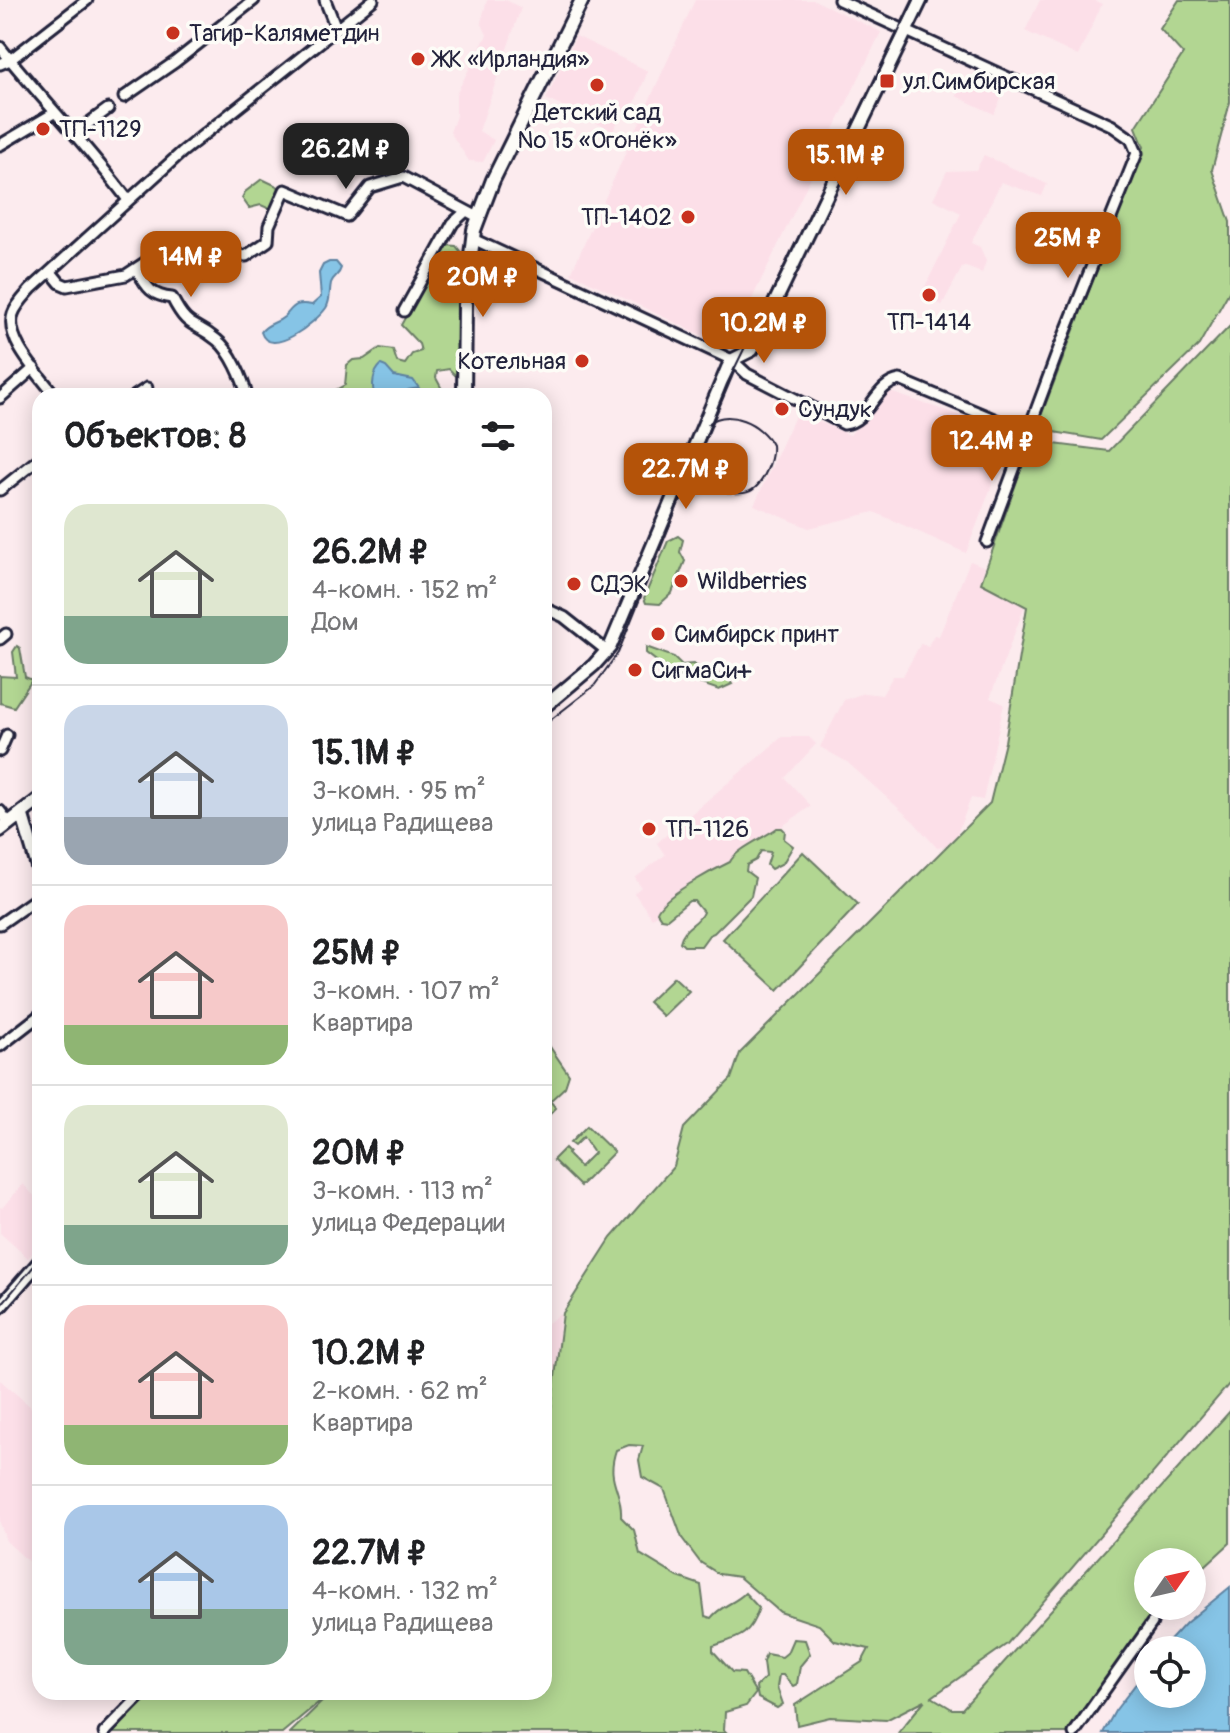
<!DOCTYPE html>
<html lang="ru">
<head>
<meta charset="utf-8">
<style>
  :root { --surface:#fff; --page:#f6f6f6; --text:#202124; --muted:#757577; --line:#e0e0e0; --accent:#b45309 }
  body { margin:0; font-family:Pangolin,sans-serif; background:var(--page); color:var(--text); height:100vh; display:flex; flex-direction:column; font-size:30px; white-space:nowrap }
  * { box-sizing:border-box; margin:0 }
  p { font-size:26px; color:var(--muted) }
  .icon { flex:none; width:44px; height:44px; fill:none; stroke:currentColor; stroke-width:2; stroke-linecap:round; stroke-linejoin:round }
  .map { position:relative; flex:1; overflow:hidden }
  .panel { position:absolute; left:32px; top:388px; width:520px; height:1312px; display:flex; flex-direction:column; background:var(--surface); border-radius:24px; box-shadow:0 4px 20px #0003 }
  .panel>* { flex:none }
  .needle { width:52px; rotate:56deg }
  .fabs { position:absolute; left:1134px; top:1548px; display:grid; gap:16px }
  .fabs a { display:grid; place-items:center; width:72px; height:72px; border-radius:50%; background:var(--surface); box-shadow:0 4px 20px #0003; font-size:40px }
  .price { position:absolute; translate:-50% -68px; padding:0 18px; border-radius:16px; background:var(--accent); color:#fff; font-size:26px; line-height:52px; filter:drop-shadow(0 2px 4px #0008) }
  .price::after { content:''; position:absolute; left:50%; top:48px; width:24px; height:18px; margin-left:-12px; background:inherit; clip-path:polygon(0 0,100% 0,50% 100%) }
  .price.active { background:#222; color:#fff }
  ul { padding:0; list-style:none }
  li { display:flex; align-items:center; gap:24px; height:200px; padding:0 32px }
  li+li { border-top:2px solid var(--line) }
  li span { display:grid; place-items:center; flex:none; width:224px; height:160px; border-radius:24px; color:#555 }
  li>.icon { margin-inline-start:auto }
  span .icon { width:96px; height:96px; fill:#fffc; stroke-width:1 }
  li b { font-size:34px }
  h2 { display:flex; justify-content:space-between; align-items:center; height:96px; padding:0 32px; font-size:34px }
  .map>svg:first-child { display:block }
  .built { fill:#fcdfe8 }
  .green { fill:#b2d692; stroke:#6a7c66; stroke-width:2 }
  .water { fill:#86c4e6; stroke:#5e83a2; stroke-width:2 }
  .lines { fill:none; stroke-linecap:round; stroke-linejoin:round }
  .minor-casing { stroke:#22223b; stroke-width:15 }
  .tertiary-casing { stroke:#22223b; stroke-width:17 }
  .secondary-casing { stroke:#22223b; stroke-width:18 }
  .minor { stroke:#fdfcf7; stroke-width:9 }
  .tertiary { stroke:#fdfcf7; stroke-width:11 }
  .secondary { stroke:#fdfcf7; stroke-width:12 }
  .tram { stroke:#22223b; stroke-width:2 }
  .poi-dot { fill:#c8321e; stroke:#fdfcf7; stroke-width:3 }
  .labels { text-anchor:middle; stroke-width:7; stroke-linejoin:round; paint-order:stroke }
  .poi-label { font-size:24px; fill:#22223b; stroke:#fdfcf7; text-anchor:start }
</style>
</head>
<body>
<div class="map">
<svg width="1230" height="1733" viewBox="0 0 1230 1733">
  <rect width="100%" height="100%" fill="#fcebee"/>
  <filter id="ink" filterUnits="userSpaceOnUse"><feTurbulence type="fractalNoise" baseFrequency=".0125" numOctaves="2"/><feDisplacementMap in="SourceGraphic" scale="16" xChannelSelector="R" yChannelSelector="G"/><feConvolveMatrix kernelMatrix="1 2 1 2 8 2 1 2 1" color-interpolation-filters="sRGB"/></filter>
  <g filter="url(#ink)">
    <g class="built">
      <path d="M487,0H506L521,8L479,131L494,140L483,162L469,161L450,132L456,116V94L487,35L481,22Z"/>
      <path d="M695,0H814L881,32L737,330L734,331L720,325L712,340L571,273Z"/>
      <path d="M1040,0H1093L1102,4L1078,56L1025,31Z"/>
      <path d="M576,36L648,71L630,115L623,112L613,131L546,99Z"/>
      <path d="M990,81L1006,88L994,114L956,96L962,83L985,90Z"/>
      <path d="M984,155L1047,184L1042,196L1001,182L971,243L980,247L986,261L982,273L963,266L942,305L921,295L961,213L933,199L947,171L976,170Z"/>
      <path d="M887,391L1012,433L966,553L874,512L809,528L754,505L797,412L850,435Z"/>
      <path d="M970,561L985,567L982,578L1027,600L990,698L1004,704L983,800L971,798L957,834L947,846L937,848L914,822L847,762L820,747L844,700L864,693L882,695L893,676H903L921,643L928,646L934,635L939,636Z"/>
      <path d="M782,737H809L816,744L785,778L811,806L652,918L634,893L641,887L635,878L665,855L657,843Z"/>
      <path d="M23,1184L40,1202V1244L28,1258L0,1233V1207L2,1208Z"/>
      <path d="M560,1314L555,1437L544,1451V1326Z"/>
      <path d="M0,1380L40,1415V1572L6,1541L0,1523Z"/>
    </g>
    <g class="green">
      <path d="M1179,0H1230V102L1212,170L1230,222V290L1199,345L1101,440L1036,429L1144,147L1136,127L1183,54L1160,29Z"/>
      <path d="M354,140L387,156L378,174L345,158Z"/>
      <path d="M262,179L281,188L272,210L261,205L249,208L242,198L245,192Z"/>
      <path d="M445,245L456,246L464,256L458,290L459,370L455,375L449,369L437,371L436,378L442,389L440,396H325L345,385L347,365L353,360L364,359L380,348L393,350L397,362L405,364L412,354L421,351L419,344L401,325Z"/>
      <path d="M1230,326V1383L1007,1644L932,1697L952,1709H962L1230,1411V1543L1192,1578V1562H1148V1606H1162L1149,1618L1068,1733H898L925,1700L886,1720L830,1717L797,1725L795,1705L862,1662L869,1649L835,1641L819,1625L780,1612L739,1577L719,1574L700,1562L682,1538L664,1489L642,1477L639,1460L643,1446L629,1445L616,1450C605,1482 623,1489 621,1517L634,1530L640,1554L678,1577L701,1585L705,1616L711,1618C721,1605 734,1604 745,1593L759,1608C749,1637 740,1637 713,1646V1651L732,1672L744,1673L756,1693L746,1706L725,1712L724,1730L727,1733H290L332,1692H544V1437L548,1433L563,1313L611,1238L674,1166L684,1128L731,1079L740,1053L990,803L1005,742L1027,607L981,583L1031,441L1109,451Z"/>
      <path d="M678,536L683,540L680,552L685,561L672,593L660,604L646,603L644,598L668,541Z"/>
      <path d="M17,646L20,648L25,677L32,680L14,707L0,703V676L16,677L13,652Z"/>
      <path d="M646,647L674,657L682,665L693,664L709,673L726,676L732,684L719,690L673,674L646,653Z"/>
      <path d="M777,828H782L785,831L784,839L793,846L783,863L771,869L767,865L771,852L761,851L756,860L747,865L746,871L755,878L751,896L714,933L709,935L701,946H684L680,942C684,925 698,925 703,912L694,901H689L667,919L661,918L657,912C663,896 713,870 730,862C736,849 764,838 777,828Z"/>
      <path d="M803,852L858,904L778,990L723,939Z"/>
      <path d="M674,977L689,991L663,1016L648,1002Z"/>
      <path d="M544,1038L569,1075L565,1087L550,1101L556,1108L549,1115L544,1109Z"/>
      <path d="M587,1126L614,1152L580,1186L553,1160L565,1148L569,1152L567,1154L580,1167L594,1153L583,1137L574,1146L570,1143Z"/>
      <path d="M793,1639L805,1640L810,1654L800,1666L797,1684L793,1686L783,1675H779L777,1687L783,1704L777,1708L758,1698L756,1687L765,1678L763,1662L766,1654L782,1657L787,1653Z"/>
      <path d="M152,1692H331L282,1733H110Z"/>
    </g>
    <g class="water">
      <path d="M329,262H336L341,268C339,276 334,275 331,283C329,292 331,300 326,308C316,322 270,360 261,332C267,323 276,324 284,317C293,308 294,301 312,305L321,297L319,273L323,265Z"/>
      <path d="M381,365L386,367L394,376L413,380L419,388L408,390L403,396H375C371,387 373,372 381,365Z"/>
      <path d="M1230,1587V1733H1103L1115,1711L1148,1668V1694H1192V1650H1161L1186,1623Z"/>
    </g>
    <g class="lines">
      <g class="minor-casing">
        <g id="minor">
          <path d="M325,0L336,28"/>
          <path d="M839,0L1111,125L1131,139L1137,153L1058,351L987,542"/>
          <path d="M0,47C42,100 88,146 128,200"/>
          <path d="M0,64L10,60L87,0"/>
          <path d="M124,97L175,62L254,0"/>
          <path d="M75,133L108,109"/>
          <path d="M0,145L54,113"/>
          <path d="M473,239L732,360L747,374L844,424C870,421 874,384 900,380L1027,433"/>
          <path d="M137,270C147,288 152,296 172,298C189,331 193,320 217,340C231,351 243,379 247,396"/>
          <path d="M51,272L60,283L67,286L126,275L161,252L175,247L246,256L268,241L269,226L285,190L347,216L370,187L403,177L478,217"/>
          <path d="M404,311L453,223L465,212"/>
          <path d="M55,396C41,376 4,340 13,314C16,305 25,296 31,289L182,152L373,0"/>
          <path d="M135,396L147,388"/>
          <path d="M0,398L34,368"/>
          <path d="M0,490L40,458"/>
          <path d="M544,608L564,617L607,651"/>
          <path d="M0,639L6,634"/>
          <path d="M0,751L7,735"/>
          <path d="M0,811L9,823"/>
          <path d="M0,924L40,896"/>
          <path d="M0,1046L40,1015"/>
          <path d="M104,1733L144,1692"/>
          <path d="M1074,1733L1152,1623"/>
        </g>
      </g>
      <g class="tertiary-casing">
        <g id="tertiary">
          <path d="M544,707L594,665L610,647L728,367L732,360L752,350L921,0"/>
          <path d="M22,814L40,875"/>
          <path d="M0,1307L40,1261"/>
        </g>
      </g>
      <g class="secondary-casing">
        <g id="secondary">
          <path d="M464,396L465,305L474,230L493,180L582,0"/>
          <path d="M0,830L40,799"/>
        </g>
      </g>
      <use href="#minor" class="minor"/>
      <use href="#tertiary" class="tertiary"/>
      <use href="#secondary" class="secondary"/>
      <g class="tram">
        <path d="M680,502C710,466 745,522 767,470C771,461 773,454 772,445C761,423 728,408 708,424"/>
        <path d="M544,725L594,686L618,653L727,384L914,0"/>
        <path d="M0,1306L40,1259"/>
      </g>
    </g>
  </g>
  <g class="poi-dot">
    <circle cx="173" cy="33" r="8"/>
    <circle cx="418" cy="59" r="8"/>
    <rect x="879" y="73" width="16" height="16" rx="4"/>
    <circle cx="597" cy="85" r="8"/>
    <circle cx="43" cy="129" r="8"/>
    <circle cx="688" cy="217" r="8"/>
    <circle cx="929" cy="295" r="8"/>
    <circle cx="582" cy="361" r="8"/>
    <circle cx="782" cy="409" r="8"/>
    <circle cx="681" cy="581" r="8"/>
    <circle cx="574" cy="584" r="8"/>
    <circle cx="658" cy="634" r="8"/>
    <circle cx="635" cy="670" r="8"/>
    <circle cx="649" cy="829" r="8"/>
  </g>
  <g class="labels">
    <g class="poi-label">
      <text x="189" y="41">Тагир-Каляметдин</text>
      <text x="434" y="67">ЖК «Ирландия»</text>
      <text x="903" y="89">ул.Симбирская</text>
      <text x="597" y="120" text-anchor="middle">Детский сад<tspan x="597" dy="28">№ 15 «Огонёк»</tspan></text>
      <text x="59" y="137">ТП-1129</text>
      <text x="672" y="225" text-anchor="end">ТП-1402</text>
      <text x="929" y="330" text-anchor="middle">ТП-1414</text>
      <text x="566" y="369" text-anchor="end">Котельная</text>
      <text x="798" y="417">Сундук</text>
      <text x="697" y="589">Wildberries</text>
      <text x="590" y="592">СДЭК</text>
      <text x="674" y="642">Симбирск принт</text>
      <text x="651" y="678">СигмаСи+</text>
      <text x="665" y="837">ТП-1126</text>
    </g>
  </g>
</svg>
<div class="fabs">
<a><svg class="needle" viewBox="-14 -14 28 28"><path d="M0-13l5 13h-10z" fill="#e53935"/><path d="M0 13l5-13h-10z" fill="#757577"/></svg></a>
<a><svg class="icon" aria-label="locate" viewBox="0 0 24 24"><circle cx="12" cy="12" r="6"/><path d="M12 2v4M12 18v4M2 12h4M18 12h4"/></svg></a>
</div>
<b class="price active" style="left:346px;top:191px">26.2M ₽</b>
<b class="price" style="left:846px;top:197px">15.1M ₽</b>
<b class="price" style="left:1068px;top:280px">25M ₽</b>
<b class="price" style="left:191px;top:299px">14M ₽</b>
<b class="price" style="left:483px;top:319px">20M ₽</b>
<b class="price" style="left:764px;top:365px">10.2M ₽</b>
<b class="price" style="left:992px;top:483px">12.4M ₽</b>
<b class="price" style="left:686px;top:511px">22.7M ₽</b>
<section class="panel">
<h2>Объектов: 8<svg class="icon" aria-label="filters" viewBox="0 0 24 24"><path d="M4 7h16M4 17h16"/><circle cx="9" cy="7" r="2"/><circle cx="15" cy="17" r="2"/></svg></h2>
<ul>
<li><span style="background:linear-gradient(#dfe7d0 70%,#7fa58c 0)"><svg class="icon" aria-label="home" viewBox="0 0 24 24"><path d="M3 11l9-7 9 7M6 9v11h12V9"/></svg></span><div><b>26.2M ₽</b><p>4-комн. · 152 m²</p><p>Дом</p></div></li>
<li><span style="background:linear-gradient(#c9d6e8 70%,#9aa5b1 0)"><svg class="icon" aria-label="home" viewBox="0 0 24 24"><path d="M3 11l9-7 9 7M6 9v11h12V9"/></svg></span><div><b>15.1M ₽</b><p>3-комн. · 95 m²</p><p>улица Радищева</p></div></li>
<li><span style="background:linear-gradient(#f6c9c9 75%,#8fb573 0)"><svg class="icon" aria-label="home" viewBox="0 0 24 24"><path d="M3 11l9-7 9 7M6 9v11h12V9"/></svg></span><div><b>25M ₽</b><p>3-комн. · 107 m²</p><p>Квартира</p></div></li>
<li><span style="background:linear-gradient(#dfe7d0 75%,#7fa58c 0)"><svg class="icon" aria-label="home" viewBox="0 0 24 24"><path d="M3 11l9-7 9 7M6 9v11h12V9"/></svg></span><div><b>20M ₽</b><p>3-комн. · 113 m²</p><p>улица Федерации</p></div></li>
<li><span style="background:linear-gradient(#f6c9c9 75%,#8fb573 0)"><svg class="icon" aria-label="home" viewBox="0 0 24 24"><path d="M3 11l9-7 9 7M6 9v11h12V9"/></svg></span><div><b>10.2M ₽</b><p>2-комн. · 62 m²</p><p>Квартира</p></div></li>
<li><span style="background:linear-gradient(#a9c7e8 65%,#7fa58c 0)"><svg class="icon" aria-label="home" viewBox="0 0 24 24"><path d="M3 11l9-7 9 7M6 9v11h12V9"/></svg></span><div><b>22.7M ₽</b><p>4-комн. · 132 m²</p><p>улица Радищева</p></div></li>
</ul>
</section>
</div>
</body>
</html>
